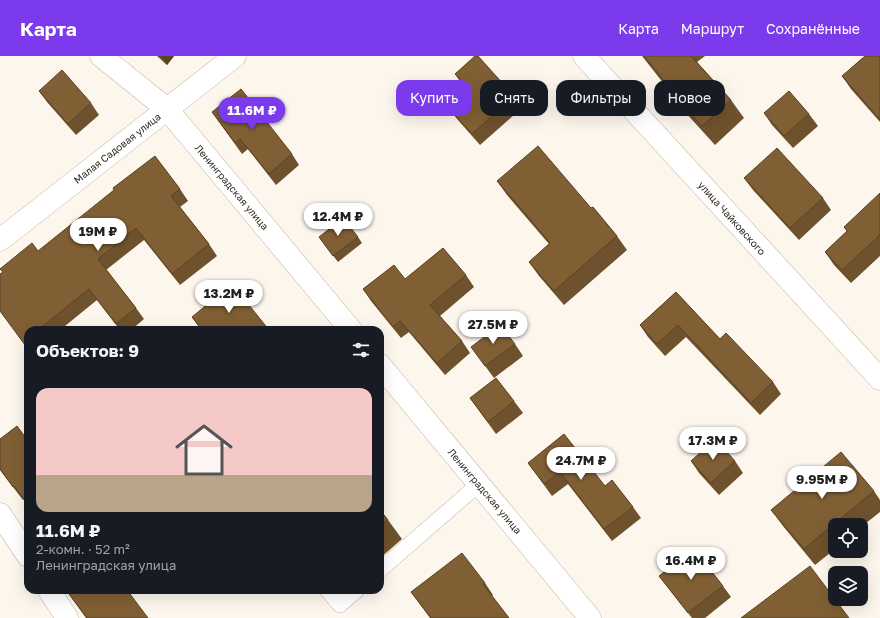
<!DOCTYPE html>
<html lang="ru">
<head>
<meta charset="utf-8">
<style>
  :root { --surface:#171b24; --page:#242831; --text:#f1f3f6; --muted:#9ea1a6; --line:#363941; --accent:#7c3aed }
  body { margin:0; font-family:"Golos Text",sans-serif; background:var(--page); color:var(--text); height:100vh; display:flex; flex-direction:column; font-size:15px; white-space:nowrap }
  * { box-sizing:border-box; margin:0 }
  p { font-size:13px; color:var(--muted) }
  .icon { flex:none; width:22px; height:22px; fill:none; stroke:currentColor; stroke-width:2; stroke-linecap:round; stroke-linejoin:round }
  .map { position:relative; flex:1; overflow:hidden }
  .sheet { position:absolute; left:24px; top:270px; width:360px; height:268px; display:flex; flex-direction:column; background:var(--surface); border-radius:12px; box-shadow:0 4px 16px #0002 }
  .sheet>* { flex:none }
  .hud { position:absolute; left:396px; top:24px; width:380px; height:36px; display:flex; gap:8px }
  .controls { position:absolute; left:828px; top:462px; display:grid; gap:8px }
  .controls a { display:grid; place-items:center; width:40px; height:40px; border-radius:8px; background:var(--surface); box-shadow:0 4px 16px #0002; font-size:20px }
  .price { position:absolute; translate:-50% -34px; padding:0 9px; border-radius:14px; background:#fff; color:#222; font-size:13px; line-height:26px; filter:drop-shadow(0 1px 2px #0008) }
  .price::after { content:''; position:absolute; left:50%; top:24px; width:12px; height:9px; margin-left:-6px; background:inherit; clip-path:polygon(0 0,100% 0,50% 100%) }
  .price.current { background:var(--accent); color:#fff }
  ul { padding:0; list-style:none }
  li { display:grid; align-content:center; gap:8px; height:212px; padding:0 12px }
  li+li { border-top:1px solid var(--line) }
  li span { display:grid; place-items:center; height:124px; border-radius:12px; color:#555 }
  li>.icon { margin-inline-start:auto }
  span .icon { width:72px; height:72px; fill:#fffc; stroke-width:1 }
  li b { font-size:17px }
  h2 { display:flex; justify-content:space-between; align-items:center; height:48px; padding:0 12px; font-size:17px }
  .chip { padding:0 14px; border-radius:12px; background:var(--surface); box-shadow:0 4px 16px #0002; font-size:14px; line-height:36px }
  .chip.current { background:var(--accent); color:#fff }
  header { display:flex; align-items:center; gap:24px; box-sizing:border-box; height:56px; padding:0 20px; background:var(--accent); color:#fff }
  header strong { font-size:19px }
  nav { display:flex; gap:22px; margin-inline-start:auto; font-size:14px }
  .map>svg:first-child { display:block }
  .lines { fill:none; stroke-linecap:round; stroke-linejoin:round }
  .service-casing { stroke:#c5b39e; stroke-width:16 }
  .minor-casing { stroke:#c5b39e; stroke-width:23 }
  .secondary-casing { stroke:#c5b39e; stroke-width:23 }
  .service { stroke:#fff; stroke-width:15 }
  .minor { stroke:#fff; stroke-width:22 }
  .secondary { stroke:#fff; stroke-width:22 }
  .wall { fill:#6e522d }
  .shaded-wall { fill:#5a4224 }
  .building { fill:#805f34; stroke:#5a4224 }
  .labels { text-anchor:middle; stroke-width:4; stroke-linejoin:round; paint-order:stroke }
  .street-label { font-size:10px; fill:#312a22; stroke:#fff }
</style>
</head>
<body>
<header>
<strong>Карта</strong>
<nav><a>Карта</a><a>Маршрут</a><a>Сохранённые</a></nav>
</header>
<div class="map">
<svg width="880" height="562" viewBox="0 0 880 562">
  <rect width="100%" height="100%" fill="#fdf6ed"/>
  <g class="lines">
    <g class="service-casing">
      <g id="service">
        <path d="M380,514L479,428"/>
        <path d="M327,534L340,549L357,534"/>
      </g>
    </g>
    <g class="minor-casing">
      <g id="minor">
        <path d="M584,0L880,323"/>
        <path d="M167,53L351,274"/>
        <path d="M380,309L590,562"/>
        <path d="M0,458L28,500"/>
        <path d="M49,534L67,562"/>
      </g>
    </g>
    <g class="secondary-casing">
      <g id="secondary">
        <path d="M101,0L167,53"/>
        <path d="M0,184L235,0"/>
      </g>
    </g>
    <use href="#service" class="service"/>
    <use href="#minor" class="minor"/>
    <use href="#secondary" class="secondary"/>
  </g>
  <g class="wall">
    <path d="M157,0H174L167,9Z"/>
    <path d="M642,0H705L697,6L731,44L744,62L715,89L685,56L672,38Z"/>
    <path d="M880,0V66L851,33L842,20Z"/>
    <path d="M455,18L514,40L522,52L480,89L458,64L449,53L468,35L463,30Z"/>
    <path d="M39,35L91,47L99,59L76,79L47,46Z"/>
    <path d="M212,56L292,98L299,109L276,129L248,93L242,98Z"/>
    <path d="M764,57L809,58L818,70L793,92L772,69Z"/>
    <path d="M744,122L823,142L831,154L799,184L753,134Z"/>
    <path d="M497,125L591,152L617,180L627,194L564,249L539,220L529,206L549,188L507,139Z"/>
    <path d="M180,133L188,145L180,151L209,188L217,200L180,229L144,184L106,214L136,252L144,263L131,274H120L97,244L60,274H28L38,195Z"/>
    <path d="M880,137V200L851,227L834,209L825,196L847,175Z"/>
    <path d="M319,181H358L362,187L338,206Z"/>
    <path d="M466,219L474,231L440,260L462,285L470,297L445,319L409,276L401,282L371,245L363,233L405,223Z"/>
    <path d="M676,236L720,283L773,326L781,338L760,359L686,281L665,300L648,281L640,269Z"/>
    <path d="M192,261L269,274H201Z"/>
    <path d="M515,288L523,300L494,322L471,291Z"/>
    <path d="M470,342L514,345L523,357L496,378Z"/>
    <path d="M0,383L24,444H23L0,414Z"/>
    <path d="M691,405H735L743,417L719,439L699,417Z"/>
    <path d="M528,407L605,430L633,451L641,462L612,485L568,428L552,440Z"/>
    <path d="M874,435L880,444V456L861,471V469H835V493L815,509L783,470L771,454Z"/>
    <path d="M380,454L388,464L402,483L380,502Z"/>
    <path d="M659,520L723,530L731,541L705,562H692L668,531Z"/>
    <path d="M485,527L493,539L492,540L509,562H430L411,536Z"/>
    <path d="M66,534L148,562H86Z"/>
  </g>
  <path class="shaded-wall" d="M161,0H174L167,9Z"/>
  <g class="building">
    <path d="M475,0H478L514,40L472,78L449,53L470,34L455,18Z"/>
    <path d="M644,0H691L731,44L702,70L672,37L673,36Z"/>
    <path d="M865,0H880V64L842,20Z"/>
    <path d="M62,14L91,47L68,68L39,35Z"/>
    <path d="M241,33L292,98L269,118L240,83L235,87L212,56Z"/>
    <path d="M789,35L809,58L784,80L764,57Z"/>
    <path d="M538,90L591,152L593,151L617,180L554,235L529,206L550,187L497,125Z"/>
    <path d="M777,92L823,142L790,172L744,122Z"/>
    <path d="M155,100L180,133L171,140L209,188L172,218L136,172L98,203L136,252L116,268L89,233L43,270L47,274H28V293L0,255V218L3,216L0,213L32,187L38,195L114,134L113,132Z"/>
    <path d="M880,137V179L842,214L825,196L847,175L844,171Z"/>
    <path d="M343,162L358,181L333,200L319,181Z"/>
    <path d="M443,192L466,219L430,249L462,285L437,307L400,265L393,271L363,233L394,209L405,223Z"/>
    <path d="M232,228L269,274H202L192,261Z"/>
    <path d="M676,236L720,283L726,277L773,326L751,347L678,269L657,288L640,269Z"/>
    <path d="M500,269L515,288L485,310L471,291Z"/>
    <path d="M496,322L514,345L488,366L470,342Z"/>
    <path d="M17,370L28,385V449L14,430L13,431L0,413V383Z"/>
    <path d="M564,378L605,430L612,424L633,451L604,473L560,416L544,428L528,407Z"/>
    <path d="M715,383L735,405L711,427L691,405Z"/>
    <path d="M841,396L874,435L804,493L771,454Z"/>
    <path d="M380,454L388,464L380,470Z"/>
    <path d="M694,493L723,530L688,557L659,520Z"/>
    <path d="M462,497L485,527L483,528L509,562H431L411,536Z"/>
    <path d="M810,510L849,562H741Z"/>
    <path d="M66,534H127L148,562H87Z"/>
  </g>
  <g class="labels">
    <g class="street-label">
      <text transform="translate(117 92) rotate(-38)" y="4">Малая Садовая улица</text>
      <text transform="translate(232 131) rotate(50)" y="4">Ленинградская улица</text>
      <text transform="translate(732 162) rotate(48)" y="4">улица Чайковского</text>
      <text transform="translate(485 435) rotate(50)" y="4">Ленинградская улица</text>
    </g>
  </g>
</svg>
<div class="controls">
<a><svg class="icon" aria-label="locate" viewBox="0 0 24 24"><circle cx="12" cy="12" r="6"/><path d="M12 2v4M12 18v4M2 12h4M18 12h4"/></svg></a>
<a><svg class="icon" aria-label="layers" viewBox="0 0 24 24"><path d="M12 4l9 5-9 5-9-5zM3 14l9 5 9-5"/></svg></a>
</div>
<b class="price current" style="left:252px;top:75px">11.6M ₽</b>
<b class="price" style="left:338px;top:181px">12.4M ₽</b>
<b class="price" style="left:98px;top:196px">19M ₽</b>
<b class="price" style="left:229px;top:258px">13.2M ₽</b>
<b class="price" style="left:493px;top:289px">27.5M ₽</b>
<b class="price" style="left:713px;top:405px">17.3M ₽</b>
<b class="price" style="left:581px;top:425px">24.7M ₽</b>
<b class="price" style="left:822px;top:444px">9.95M ₽</b>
<b class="price" style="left:691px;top:525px">16.4M ₽</b>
<div class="hud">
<a class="chip current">Купить</a>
<a class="chip">Снять</a>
<a class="chip">Фильтры</a>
<a class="chip">Новое</a>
</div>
<section class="sheet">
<h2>Объектов: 9<svg class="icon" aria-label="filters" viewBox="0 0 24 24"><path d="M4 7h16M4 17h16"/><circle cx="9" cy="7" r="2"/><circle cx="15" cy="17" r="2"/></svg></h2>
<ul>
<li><span style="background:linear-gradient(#f6c9c9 70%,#b9a48a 0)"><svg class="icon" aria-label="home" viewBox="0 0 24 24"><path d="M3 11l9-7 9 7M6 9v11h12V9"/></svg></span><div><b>11.6M ₽</b><p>2-комн. · 52 m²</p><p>Ленинградская улица</p></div></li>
</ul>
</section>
</div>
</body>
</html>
